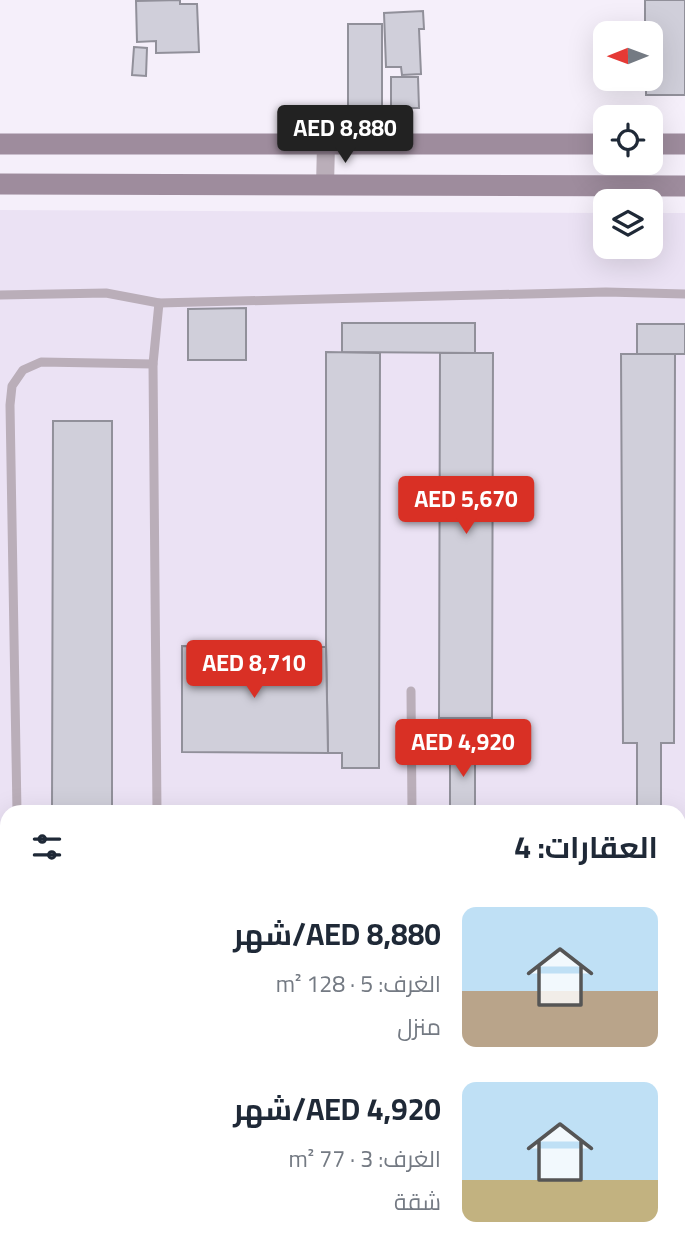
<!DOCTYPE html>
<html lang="ar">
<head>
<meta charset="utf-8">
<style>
  :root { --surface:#fff; --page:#f6f6f7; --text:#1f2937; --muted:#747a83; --accent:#d93025 }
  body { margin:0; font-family:Georgia,Cairo,serif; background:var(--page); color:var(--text); direction:rtl; height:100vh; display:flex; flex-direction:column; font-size:26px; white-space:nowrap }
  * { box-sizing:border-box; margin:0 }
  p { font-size:23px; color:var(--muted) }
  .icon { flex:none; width:38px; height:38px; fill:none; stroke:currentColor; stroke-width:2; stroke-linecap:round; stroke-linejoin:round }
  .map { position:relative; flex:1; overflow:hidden; direction:ltr }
  .side { position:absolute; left:0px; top:805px; width:686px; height:450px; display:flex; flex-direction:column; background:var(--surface); border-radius:21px 21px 0 0; box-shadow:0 7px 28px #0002; direction:rtl }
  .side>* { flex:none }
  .needle { width:46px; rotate:269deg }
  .controls { position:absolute; left:593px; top:21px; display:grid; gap:14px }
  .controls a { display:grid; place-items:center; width:70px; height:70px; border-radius:14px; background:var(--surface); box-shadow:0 7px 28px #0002; font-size:35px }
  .price { position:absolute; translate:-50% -60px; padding:0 16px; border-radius:7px; background:var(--accent); color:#fff; font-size:23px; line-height:46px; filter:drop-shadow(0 2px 4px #0008) }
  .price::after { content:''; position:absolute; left:50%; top:42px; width:21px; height:16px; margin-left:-10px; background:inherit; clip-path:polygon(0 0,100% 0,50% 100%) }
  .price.current { background:#222; color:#fff }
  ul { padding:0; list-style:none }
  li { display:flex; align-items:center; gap:21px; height:175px; padding:0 28px }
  li span { display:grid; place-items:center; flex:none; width:196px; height:140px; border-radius:14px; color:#555 }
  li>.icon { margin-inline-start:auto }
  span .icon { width:84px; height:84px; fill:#fffc; stroke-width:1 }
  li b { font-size:30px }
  h2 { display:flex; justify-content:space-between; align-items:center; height:84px; padding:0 28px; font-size:30px }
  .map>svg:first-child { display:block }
  .built { fill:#ebe2f4; fill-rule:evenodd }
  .building { fill:#d0cfda; stroke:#91909a; stroke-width:2 }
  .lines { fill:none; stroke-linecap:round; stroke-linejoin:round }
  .lane { stroke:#baaeb9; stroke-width:9 }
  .street { stroke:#baaeb9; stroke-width:18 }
  .secondary { stroke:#9e8c9d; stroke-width:21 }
</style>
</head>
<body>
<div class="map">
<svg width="685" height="1254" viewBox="0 0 685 1254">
  <rect width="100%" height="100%" fill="#f5effa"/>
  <path class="built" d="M0,210L605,213L606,247H651V213H685V1254H0ZM7,812H679V1248H7Z"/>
  <g class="building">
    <path d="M180,0V4H197L199,52L156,53V41L137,42L136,1Z"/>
    <path d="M645,0H685V95H646V79H651V33H645Z"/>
    <path d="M423,11L424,29H419L421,74L402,75L401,67H386L384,13Z"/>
    <rect x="348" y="24" width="34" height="94"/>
    <path d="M134,47L147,48L146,76L132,75Z"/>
    <path d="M391,77H418L419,108H391Z"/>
    <path d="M246,308V360H188V309Z"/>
    <path d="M342,323H475V353L342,352Z"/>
    <rect x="637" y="324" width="48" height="30"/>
    <path d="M326,352L380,353L379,768H342V753H328L326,647Z"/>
    <path d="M440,353H493L492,718H439Z"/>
    <path d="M621,354H675L674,743H661V812H637V743H623Z"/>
    <path d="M53,421H112V812H52Z"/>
    <path d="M182,646L326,647L328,753L182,752Z"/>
    <rect x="450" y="747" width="25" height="65"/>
    <rect x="679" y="956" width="6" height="25"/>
    <path d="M685,1159V1178L679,1165V1161Z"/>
    <rect x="310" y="1248" width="59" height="6"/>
    <rect x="432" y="1248" width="44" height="6"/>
  </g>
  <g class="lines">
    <g class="lane">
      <path d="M0,295L106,293L159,303L606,292L685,294"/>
      <path d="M411,691L412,812"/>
      <path d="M17,812L10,405L12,386L23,370L41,362L153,364"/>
      <path d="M157,812L153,364L159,303"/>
      <path d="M679,903H685"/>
      <path d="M25,1248V1254"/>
      <path d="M155,1248V1254"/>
      <path d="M660,1248L661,1254"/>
    </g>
    <path class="street" d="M325,186L326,144"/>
    <g class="secondary">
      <path d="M0,144H606"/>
      <path d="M651,144H685"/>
      <path d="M0,184L685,186"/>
    </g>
  </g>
</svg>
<div class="controls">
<a><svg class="needle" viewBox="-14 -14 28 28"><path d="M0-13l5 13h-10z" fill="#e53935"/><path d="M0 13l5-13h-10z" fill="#747a83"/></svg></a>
<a><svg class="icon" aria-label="locate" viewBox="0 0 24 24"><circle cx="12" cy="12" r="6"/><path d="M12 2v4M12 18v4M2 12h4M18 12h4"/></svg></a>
<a><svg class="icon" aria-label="layers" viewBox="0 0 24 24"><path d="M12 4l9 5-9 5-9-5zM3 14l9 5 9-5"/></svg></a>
</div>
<b class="price current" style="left:345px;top:165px">AED 8,880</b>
<b class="price" style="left:466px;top:536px">AED 5,670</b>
<b class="price" style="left:254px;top:700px">AED 8,710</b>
<b class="price" style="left:463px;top:779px">AED 4,920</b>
<section class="side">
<h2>العقارات: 4<svg class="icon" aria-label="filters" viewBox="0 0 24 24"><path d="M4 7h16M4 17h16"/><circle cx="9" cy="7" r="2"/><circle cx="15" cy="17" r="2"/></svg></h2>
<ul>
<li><span style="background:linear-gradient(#bfe0f5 60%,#b9a48a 0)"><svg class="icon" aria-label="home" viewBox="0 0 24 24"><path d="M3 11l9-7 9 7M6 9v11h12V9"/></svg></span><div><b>AED 8,880/شهر</b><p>الغرف: 5 · 128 m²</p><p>منزل</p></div></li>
<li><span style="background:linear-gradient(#bfe0f5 70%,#c2b280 0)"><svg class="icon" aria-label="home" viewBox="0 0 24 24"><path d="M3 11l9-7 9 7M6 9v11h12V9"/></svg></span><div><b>AED 4,920/شهر</b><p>الغرف: 3 · 77 m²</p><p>شقة</p></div></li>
</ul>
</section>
</div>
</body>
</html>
